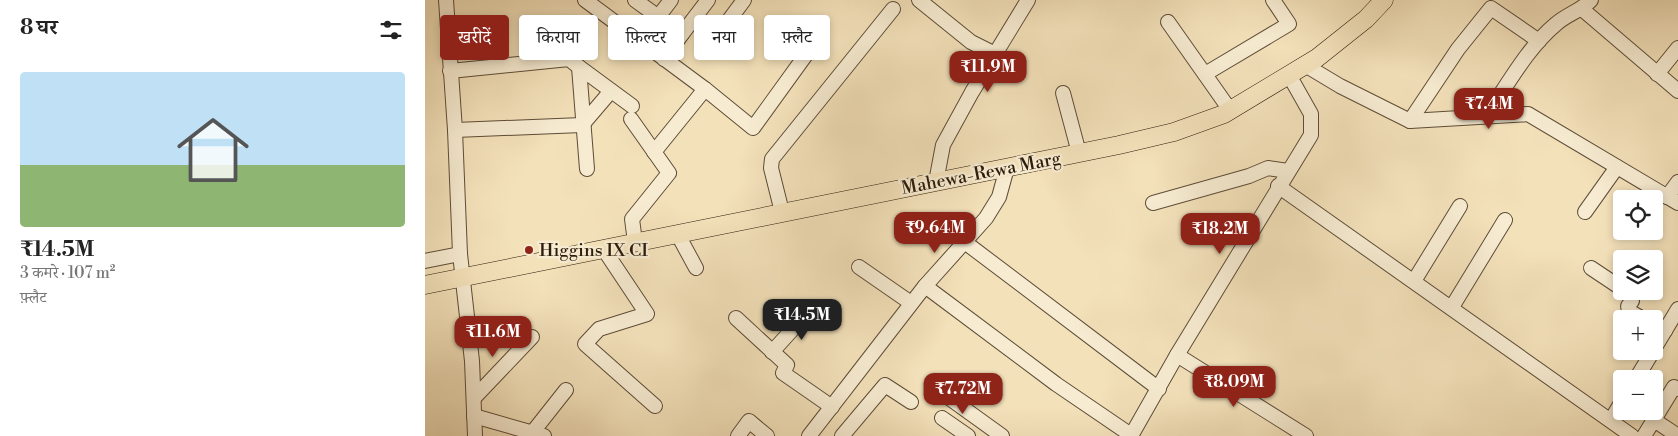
<!DOCTYPE html>
<html lang="hi">
<head>
<meta charset="utf-8">
<style>
  :root { --surface:#fff; --page:#f6f6f6; --text:#222; --muted:#767676; --line:#e0e0e0; --accent:#8f2418 }
  body { margin:0; font-family:"Libre Bodoni","Noto Serif Devanagari",serif; background:var(--page); color:var(--text); height:100vh; display:flex; flex-direction:column; font-size:19px; white-space:nowrap }
  * { box-sizing:border-box; margin:0 }
  p { font-size:16px; color:var(--muted) }
  .icon { flex:none; width:28px; height:28px; fill:none; stroke:currentColor; stroke-width:2; stroke-linecap:round; stroke-linejoin:round }
  .map { position:relative; flex:1; overflow:hidden }
  .side { display:flex; flex-direction:column; background:var(--surface); width:425px }
  .side>* { flex:none }
  .hud { position:absolute; left:15px; top:15px; width:475px; height:45px; display:flex; gap:10px }
  .controls { position:absolute; left:1188px; top:190px; display:grid; gap:10px }
  .controls a { display:grid; place-items:center; width:50px; height:50px; border-radius:5px; background:var(--surface); box-shadow:0 2px 8px #0003; font-size:25px }
  .price { position:absolute; translate:-50% -42px; padding:0 11px; border-radius:10px; background:var(--accent); color:#fff; font-size:16px; line-height:32px; filter:drop-shadow(0 1px 2px #0008) }
  .price::after { content:''; position:absolute; left:50%; top:30px; width:15px; height:11px; margin-left:-8px; background:inherit; clip-path:polygon(0 0,100% 0,50% 100%) }
  .price.on { background:#222; color:#fff }
  ul { padding:0; list-style:none }
  li { display:grid; align-content:center; gap:10px; height:265px; padding:0 20px }
  li+li { border-top:1px solid var(--line) }
  li span { display:grid; place-items:center; height:155px; border-radius:5px; color:#555 }
  li>.icon { margin-inline-start:auto }
  span .icon { width:90px; height:90px; fill:#fffc; stroke-width:1 }
  li b { font-size:21px }
  h2 { display:flex; justify-content:space-between; align-items:center; height:60px; padding:0 20px; font-size:21px }
  .pill { padding:0 18px; border-radius:5px; background:var(--surface); box-shadow:0 2px 8px #0003; font-size:18px; line-height:45px }
  .pill.on { background:var(--accent); color:#fff }
  main { display:flex; flex:1; min-height:0 }
  .map>svg:first-child { display:block }
  .lines { fill:none; stroke-linecap:round; stroke-linejoin:round }
  .minor-casing { stroke:#5e4c37; stroke-width:16 }
  .major-casing { stroke:#2c1b0b; stroke-width:19 }
  .minor { stroke:#f7ecd2; stroke-width:14 }
  .major { stroke:#f3e1ba; stroke-width:18 }
  .poi-dot { fill:#8f2418; stroke:#f7ecd2; stroke-width:2 }
  .labels { text-anchor:middle; stroke-width:4.5; stroke-linejoin:round; paint-order:stroke }
  .street-label { font-size:18px; fill:#2c1b0b; stroke:#f7ecd2 }
  .poi-label { font-size:18px; fill:#2c1b0b; stroke:#f7ecd2; text-anchor:start }
</style>
</head>
<body>
<main>
<section class="side">
<h2>8 घर<svg class="icon" aria-label="filters" viewBox="0 0 24 24"><path d="M4 7h16M4 17h16"/><circle cx="9" cy="7" r="2"/><circle cx="15" cy="17" r="2"/></svg></h2>
<ul>
<li><span style="background:linear-gradient(#bfe0f5 60%,#8fb573 0)"><svg class="icon" aria-label="home" viewBox="0 0 24 24"><path d="M3 11l9-7 9 7M6 9v11h12V9"/></svg></span><div><b>₹14.5M</b><p>3 कमरे · 107 m²</p><p>फ़्लैट</p></div></li>
</ul>
</section>
<div class="map">
<svg width="1253" height="436" viewBox="0 0 1253 436">
  <rect width="100%" height="100%" fill="#f3e1ba"/>
  <filter id="stains"><feTurbulence type="fractalNoise" baseFrequency=".004" numOctaves="4"/><feColorMatrix values="0 0 0 0 .2 0 0 0 0 .09 0 0 0 0 .02 0 0 0 .5 -.17"/></filter>
  <radialGradient id="worn" r=".72"><stop offset=".6" stop-color="#630" stop-opacity="0"/><stop offset="1" stop-color="#630" stop-opacity=".3"/></radialGradient>
  <g class="lines">
    <g class="minor-casing">
      <g id="minor">
        <path d="M21,0L30,130L35,254L47,361L50,436"/>
        <path d="M160,0L280,89L328,128L388,45"/>
        <path d="M210,0L257,34L283,0"/>
        <path d="M494,0L546,42L570,54"/>
        <path d="M1157,9L1253,91"/>
        <path d="M233,17L246,0"/>
        <path d="M743,22L805,110"/>
        <path d="M281,51L319,0"/>
        <path d="M239,59L257,34"/>
        <path d="M880,65L915,86L985,121L1103,114L1253,203"/>
        <path d="M25,71L144,59L154,67"/>
        <path d="M780,74L864,24L848,0"/>
        <path d="M1232,74L1253,48"/>
        <path d="M638,93L654,153"/>
        <path d="M1061,116C1082,86 1102,48 1131,24C1142,14 1156,11 1166,0"/>
        <path d="M206,119L244,173L207,219L210,242"/>
        <path d="M985,121L1033,49L1066,8L1114,41"/>
        <path d="M30,130L157,125L186,91"/>
        <path d="M229,152L280,89"/>
        <path d="M162,169L154,67L207,106"/>
        <path d="M511,182L518,145L547,92L603,0"/>
        <path d="M853,186L1207,436"/>
        <path d="M1242,197L1253,182"/>
        <path d="M728,203L824,176L843,168L863,171"/>
        <path d="M357,212L346,168L347,159L468,9"/>
        <path d="M1160,212L1192,167"/>
        <path d="M252,233L271,268"/>
        <path d="M541,243L734,389"/>
        <path d="M178,248L222,314L174,329L160,344L230,406"/>
        <path d="M0,261L35,254"/>
        <path d="M434,267L486,303"/>
        <path d="M1166,268L1196,288"/>
        <path d="M989,281L1035,206"/>
        <path d="M500,286L561,218L574,197L582,168"/>
        <path d="M1201,291L1205,294L1207,301L1203,306L1204,311L1218,319"/>
        <path d="M1027,307L1080,220"/>
        <path d="M311,318L362,365L358,373L407,407"/>
        <path d="M1229,325L1240,331"/>
        <path d="M1229,349L1253,309"/>
        <path d="M347,352L385,310"/>
        <path d="M752,355L881,436"/>
        <path d="M1211,379L1228,351"/>
        <path d="M509,387L577,436"/>
        <path d="M49,398L107,337"/>
        <path d="M49,416L119,436"/>
        <path d="M517,418L543,436"/>
        <path d="M1186,420L1196,403"/>
        <path d="M1229,420L1253,436"/>
        <path d="M107,433L141,390"/>
        <path d="M313,436L324,421L342,436"/>
        <path d="M384,436L500,286L631,384L706,435"/>
        <path d="M417,436L460,385L486,402"/>
        <path d="M706,436L752,355L886,135V114L864,75"/>
        <path d="M1219,436L1249,387L1253,389"/>
      </g>
    </g>
    <g class="major-casing">
      <path id="major" d="M0,285L694,145L749,132L799,114L892,58L941,19L959,0"/>
    </g>
    <use href="#minor" class="minor"/>
    <use href="#major" class="major"/>
  </g>
  <circle class="poi-dot" cx="104" cy="250" r="5"/>
  <g class="labels">
    <g class="street-label">
      <text transform="translate(556 173) rotate(-11)" y="6">Mahewa-Rewa Marg</text>
    </g>
    <g class="poi-label">
      <text x="114" y="256">Higgins IX CI</text>
    </g>
  </g>
  <rect width="100%" height="100%" filter="url(#stains)"/>
  <rect width="100%" height="100%" fill="url(#worn)"/>
</svg>
<div class="controls">
<a><svg class="icon" aria-label="locate" viewBox="0 0 24 24"><circle cx="12" cy="12" r="6"/><path d="M12 2v4M12 18v4M2 12h4M18 12h4"/></svg></a>
<a><svg class="icon" aria-label="layers" viewBox="0 0 24 24"><path d="M12 4l9 5-9 5-9-5zM3 14l9 5 9-5"/></svg></a>
<a>+</a>
<a>−</a>
</div>
<b class="price" style="left:563px;top:93px">₹11.9M</b>
<b class="price" style="left:1064px;top:130px">₹7.4M</b>
<b class="price" style="left:510px;top:254px">₹9.64M</b>
<b class="price" style="left:795px;top:255px">₹18.2M</b>
<b class="price on" style="left:377px;top:341px">₹14.5M</b>
<b class="price" style="left:68px;top:358px">₹11.6M</b>
<b class="price" style="left:809px;top:408px">₹8.09M</b>
<b class="price" style="left:538px;top:415px">₹7.72M</b>
<div class="hud">
<a class="pill on">खरीदें</a>
<a class="pill">किराया</a>
<a class="pill">फ़िल्टर</a>
<a class="pill">नया</a>
<a class="pill">फ़्लैट</a>
</div>
</div>
</main>
</body>
</html>
